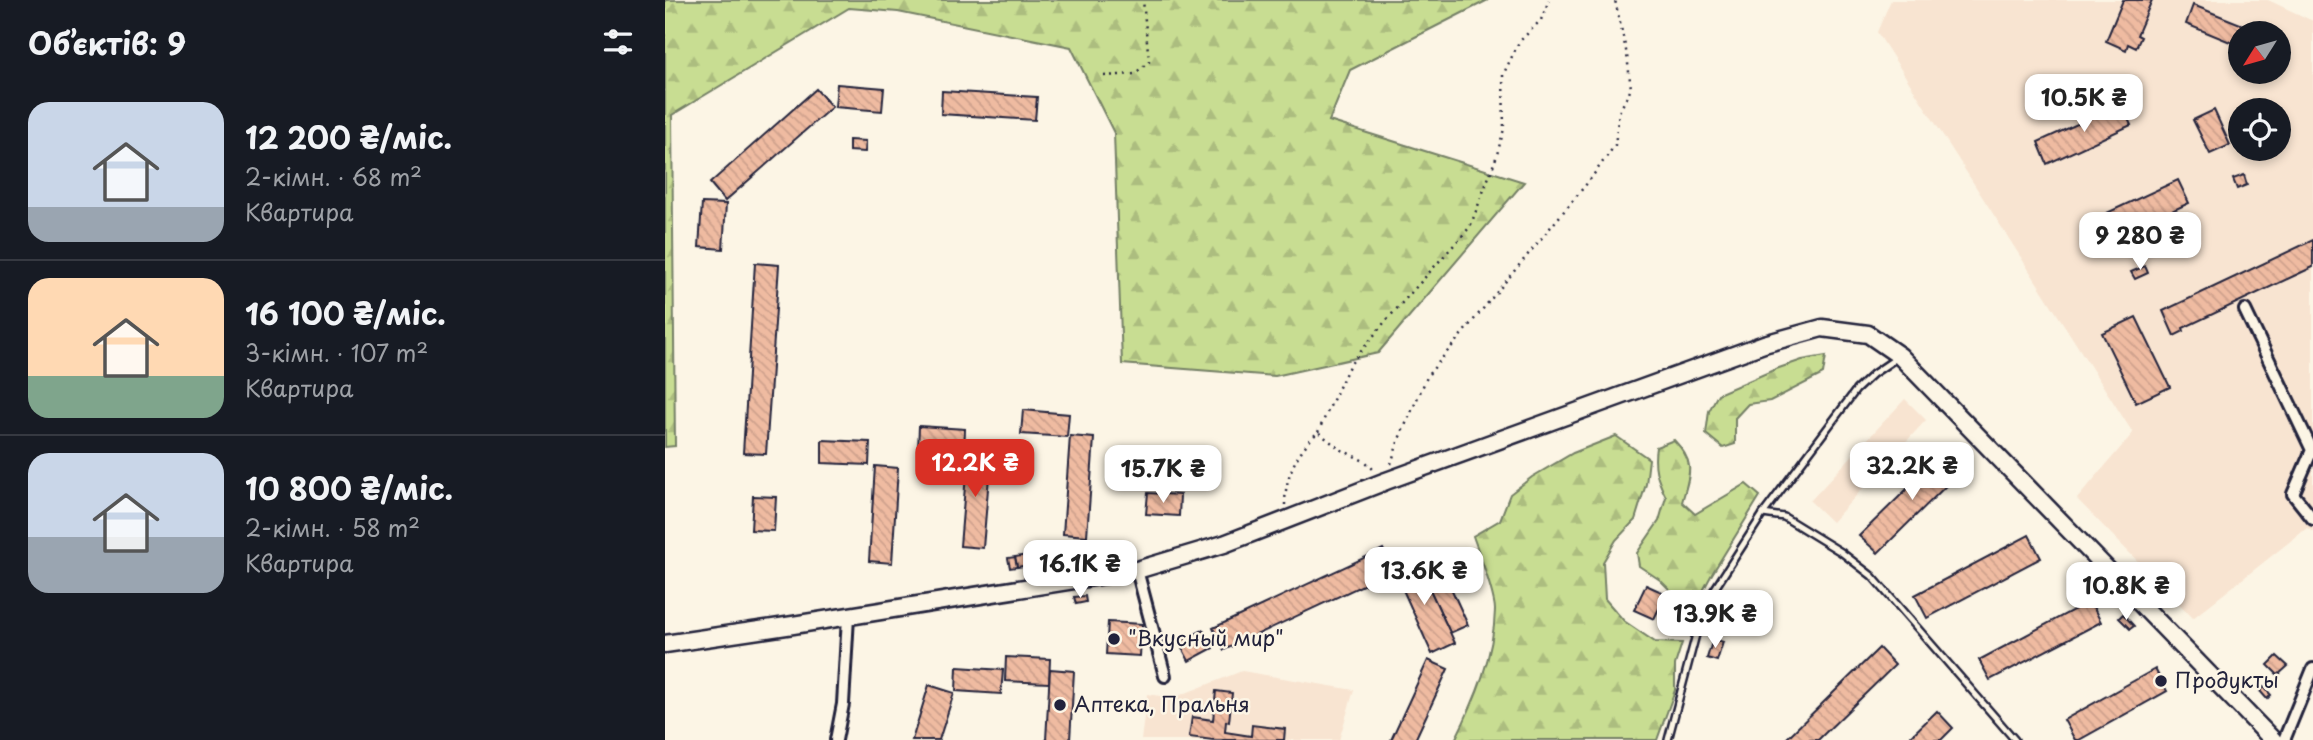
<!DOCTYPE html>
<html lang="uk">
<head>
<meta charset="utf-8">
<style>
  :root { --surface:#171b24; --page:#20242c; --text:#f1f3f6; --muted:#9ea1a6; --line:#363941; --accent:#d93025 }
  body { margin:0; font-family:"Playpen Sans",sans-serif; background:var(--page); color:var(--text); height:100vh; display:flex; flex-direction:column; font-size:26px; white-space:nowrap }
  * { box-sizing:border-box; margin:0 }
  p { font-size:23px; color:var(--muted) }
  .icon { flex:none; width:38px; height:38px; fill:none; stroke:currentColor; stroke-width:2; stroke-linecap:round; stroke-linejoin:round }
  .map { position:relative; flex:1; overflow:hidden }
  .sheet { display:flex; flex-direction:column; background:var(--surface); width:665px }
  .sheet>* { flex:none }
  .needle { width:46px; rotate:233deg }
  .fabs { position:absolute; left:1563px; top:21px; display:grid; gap:14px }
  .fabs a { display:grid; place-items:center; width:63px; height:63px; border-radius:50%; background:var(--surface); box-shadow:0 4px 10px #0003; font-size:35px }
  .price { position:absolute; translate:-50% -60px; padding:0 16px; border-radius:14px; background:#fff; color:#222; font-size:23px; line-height:46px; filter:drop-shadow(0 2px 4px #0008) }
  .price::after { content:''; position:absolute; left:50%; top:42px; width:21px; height:16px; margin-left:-10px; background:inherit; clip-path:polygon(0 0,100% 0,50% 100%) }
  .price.current { background:var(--accent); color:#fff }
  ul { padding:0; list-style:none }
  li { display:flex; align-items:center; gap:21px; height:175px; padding:0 28px }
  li+li { border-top:2px solid var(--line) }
  li span { display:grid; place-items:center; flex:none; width:196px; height:140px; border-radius:21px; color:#555 }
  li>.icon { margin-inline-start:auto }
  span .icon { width:84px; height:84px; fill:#fffc; stroke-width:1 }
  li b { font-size:30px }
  h2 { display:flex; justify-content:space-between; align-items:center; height:84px; padding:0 28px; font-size:30px }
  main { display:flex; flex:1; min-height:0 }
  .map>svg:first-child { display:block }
  .built { fill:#f8e4d1; fill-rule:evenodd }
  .forest { fill:url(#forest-firs); stroke:#758066; stroke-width:2 }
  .building { fill:url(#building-back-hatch); stroke:#22223b; stroke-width:2 }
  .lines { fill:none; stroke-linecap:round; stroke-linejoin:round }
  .lane-casing { stroke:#22223b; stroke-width:10 }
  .street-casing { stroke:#22223b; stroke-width:16 }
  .secondary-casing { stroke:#22223b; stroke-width:21 }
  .path { stroke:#22223b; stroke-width:2.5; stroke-dasharray:2 5; stroke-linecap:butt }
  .lane { stroke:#fcf5e5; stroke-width:5 }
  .street { stroke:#fcf5e5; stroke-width:10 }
  .secondary { stroke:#fcf5e5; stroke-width:16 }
  .poi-dot { fill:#22223b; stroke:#fcf5e5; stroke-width:2.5 }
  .labels { text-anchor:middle; stroke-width:5; stroke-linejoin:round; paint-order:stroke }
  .poi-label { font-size:21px; fill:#22223b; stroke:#fcf5e5; text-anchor:start }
</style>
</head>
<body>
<main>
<section class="sheet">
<h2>Об’єктів: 9<svg class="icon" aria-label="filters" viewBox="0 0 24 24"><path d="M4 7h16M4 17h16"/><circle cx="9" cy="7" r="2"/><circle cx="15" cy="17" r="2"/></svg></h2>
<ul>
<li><span style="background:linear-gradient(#c9d6e8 75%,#9aa5b1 0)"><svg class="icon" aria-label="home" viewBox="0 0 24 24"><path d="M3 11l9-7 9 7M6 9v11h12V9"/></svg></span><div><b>12 200 ₴/міс.</b><p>2-кімн. · 68 m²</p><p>Квартира</p></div></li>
<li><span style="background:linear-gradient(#ffd9b3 70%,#7fa58c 0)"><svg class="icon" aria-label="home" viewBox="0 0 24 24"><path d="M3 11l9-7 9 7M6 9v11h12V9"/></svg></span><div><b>16 100 ₴/міс.</b><p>3-кімн. · 107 m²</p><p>Квартира</p></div></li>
<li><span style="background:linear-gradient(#c9d6e8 60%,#9aa5b1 0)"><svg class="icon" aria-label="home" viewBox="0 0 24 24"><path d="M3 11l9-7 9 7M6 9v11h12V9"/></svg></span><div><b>10 800 ₴/міс.</b><p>2-кімн. · 58 m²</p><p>Квартира</p></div></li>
</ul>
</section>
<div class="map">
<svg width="1648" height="740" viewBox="0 0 1648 740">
  <defs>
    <pattern id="forest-firs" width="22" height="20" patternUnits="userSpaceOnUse" patternTransform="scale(1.75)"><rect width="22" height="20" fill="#c8dd92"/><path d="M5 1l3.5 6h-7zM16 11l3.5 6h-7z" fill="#acbd7f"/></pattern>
    <pattern id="building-back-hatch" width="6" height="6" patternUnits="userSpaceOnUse" patternTransform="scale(1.75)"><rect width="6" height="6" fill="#efbba1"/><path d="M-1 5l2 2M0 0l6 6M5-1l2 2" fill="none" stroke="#cda08c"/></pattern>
  </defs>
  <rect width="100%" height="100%" fill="#fcf5e5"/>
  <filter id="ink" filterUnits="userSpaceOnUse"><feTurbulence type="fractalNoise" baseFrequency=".0143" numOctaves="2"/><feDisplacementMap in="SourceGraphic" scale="14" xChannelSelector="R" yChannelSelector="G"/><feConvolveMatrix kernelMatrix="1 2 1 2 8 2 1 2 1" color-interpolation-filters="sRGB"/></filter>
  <g filter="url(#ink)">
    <g class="built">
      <path d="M1226,0H1603L1648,21V532L1642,528L1528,618L1412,499L1468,433L1212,32ZM1575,33H1614V72H1575ZM1575,110H1614V149H1575Z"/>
      <path d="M1240,399L1261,420L1167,522L1145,501Z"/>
      <path d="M577,671L689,690L674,740H476L482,694L508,698Z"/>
    </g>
    <g class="forest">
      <path d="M0,0H823L685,70L664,121L859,182L713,353L610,376L457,364L449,133L406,47L233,12L184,8L7,115L10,446L0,447Z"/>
      <path d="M1161,356L1158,374L1105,401L1083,404L1070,418V444L1058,448L1041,434L1044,411L1053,394L1111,369L1137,360Z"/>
      <path d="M951,436L984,459L981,484L970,520L951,540L938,562L940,599L959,621L990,642L1017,643L1010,665V690L992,740H790C810,700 829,656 830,610C830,595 814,553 808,536L835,520L845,494L867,477L908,453Z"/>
      <path d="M1009,440C1031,463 1025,473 1017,502L1030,514L1081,484L1095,496L1047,574L1025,615L1009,611L1008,593L995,580L974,566L972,553L994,521L1001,497C992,479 988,467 991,447Z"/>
    </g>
    <g class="building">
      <path d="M1458,0H1487L1472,35L1476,37L1471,48L1463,44L1461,50L1441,41Z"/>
      <path d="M1528,5L1593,31L1592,33H1575V46L1521,24Z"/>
      <path d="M172,84L219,88L217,111L170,107Z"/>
      <path d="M151,89L167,107L60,201L45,183Z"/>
      <path d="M277,91L372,97L370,120L276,114Z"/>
      <path d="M1456,104L1466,125L1382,164L1373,142Z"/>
      <path d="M1549,110L1565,145L1545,154L1528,120Z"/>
      <path d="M184,140L201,141L200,152L184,151Z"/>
      <path d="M1579,175L1582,185L1572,189L1568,179Z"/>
      <path d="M1513,180L1524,203L1440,242L1429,219Z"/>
      <path d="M37,203L61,204L58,249L34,247Z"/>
      <path d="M1648,240V267L1518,328L1519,331L1509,336L1498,311Z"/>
      <path d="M90,263L114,265L101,454L78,453Z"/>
      <path d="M1480,266L1483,273L1470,279L1466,272Z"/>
      <path d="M1471,317L1505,387L1471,403L1437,333Z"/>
      <path d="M358,410L404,414L402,437L356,434Z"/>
      <path d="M254,426L300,429L299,453L253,450Z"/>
      <path d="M405,436L429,438L422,536L398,534Z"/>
      <path d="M157,440L205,442L204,465L157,463Z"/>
      <path d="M1282,450L1300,467L1213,553L1194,536Z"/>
      <path d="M303,451L326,453L318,548L295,546Z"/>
      <path d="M210,466L233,468L227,563L204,561Z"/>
      <path d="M483,493L515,495L514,516L481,514Z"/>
      <path d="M88,496L111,497L109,531L86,530Z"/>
      <path d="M1364,535L1376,558L1262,618L1250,595Z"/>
      <path d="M718,549L728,571L559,650L548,628Z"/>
      <path d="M769,551L803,625L785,633L751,560Z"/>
      <path d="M369,554L371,564L352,567L350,557Z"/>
      <path d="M350,557L352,567L345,568L343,558Z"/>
      <path d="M751,560L790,643L767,654L729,570Z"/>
      <path d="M981,585L1001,594L989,619L969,610Z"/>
      <path d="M420,596L421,602L411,604L409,597Z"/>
      <path d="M1425,601L1436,622L1325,680L1314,660Z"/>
      <path d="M1458,614L1469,626L1465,629L1454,618Z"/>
      <path d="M443,622L477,624L475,656L441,654Z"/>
      <path d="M538,630L548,648L524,661L514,642Z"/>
      <path d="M1048,639L1058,642L1052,661L1042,658Z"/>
      <path d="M1214,648L1230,665L1153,740H1120Z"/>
      <path d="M1612,656L1623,666L1613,675L1603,665Z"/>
      <path d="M341,657L385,659L384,683L340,681Z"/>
      <path d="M763,660L783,669L750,740H726Z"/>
      <path d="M292,667L338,670L336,694L291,691Z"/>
      <path d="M385,669L409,671L405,740H381Z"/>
      <path d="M1490,669L1502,691L1414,740H1410L1399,720Z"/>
      <path d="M264,685L289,693L274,740H247Z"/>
      <path d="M1599,687L1606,695L1602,699L1595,691Z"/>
      <path d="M551,691L567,693L564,722L561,721L560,732L586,736L587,725L620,729L619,740H548L524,737L527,717L548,720Z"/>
      <path d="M1272,711L1288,728L1276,740H1242Z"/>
    </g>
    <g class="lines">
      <g class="lane-casing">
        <g id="lane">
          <path d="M1098,514L1119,517L1176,552L1207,576L1350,740"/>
          <path d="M1003,740L1033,627L1047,593L1098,514L1191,390L1208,374L1233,357"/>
        </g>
      </g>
      <g class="street-casing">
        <g id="street">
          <path d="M1580,310L1647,450L1628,494L1648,519"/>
          <path d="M472,570L500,676"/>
          <path d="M171,740L178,704L183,617"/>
          <path d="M1619,740L1648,669"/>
        </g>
      </g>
      <g class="secondary-casing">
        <path id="secondary" d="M0,644L128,625L472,570L559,544L721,481L1099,344L1157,328L1203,334L1235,356L1608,740"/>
      </g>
      <g class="path">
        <path d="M439,76L469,74L484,62L478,0"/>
        <path d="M653,432L684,366L719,323L805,227L831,158L839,129L838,75L854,42L876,20L884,0"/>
        <path d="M726,464L734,439L763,375L924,181L950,145L954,112L966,89L962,55L950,0"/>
        <path d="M620,505C620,475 632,452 653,432L675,449L701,462L711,472"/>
      </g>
      <use href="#lane" class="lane"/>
      <use href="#street" class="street"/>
      <use href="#secondary" class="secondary"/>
    </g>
  </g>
  <g class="poi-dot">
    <circle cx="449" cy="639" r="7"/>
    <circle cx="1496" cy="681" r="7"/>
    <circle cx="395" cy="705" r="7"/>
  </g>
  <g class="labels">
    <g class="poi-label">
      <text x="463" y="646">"Вкусный мир"</text>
      <text x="1510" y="688">Продукты</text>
      <text x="409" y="712">Аптека, Пральня</text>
    </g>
  </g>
</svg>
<div class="fabs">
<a><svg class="needle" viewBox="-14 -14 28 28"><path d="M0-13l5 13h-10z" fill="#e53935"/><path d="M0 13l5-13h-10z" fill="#9ea1a6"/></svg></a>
<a><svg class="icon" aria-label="locate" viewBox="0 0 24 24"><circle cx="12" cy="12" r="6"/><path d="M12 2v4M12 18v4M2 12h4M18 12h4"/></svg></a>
</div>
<b class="price" style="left:1419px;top:134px">10.5K ₴</b>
<b class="price" style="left:1475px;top:272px">9 280 ₴</b>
<b class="price current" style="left:310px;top:499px">12.2K ₴</b>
<b class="price" style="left:1247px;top:502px">32.2K ₴</b>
<b class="price" style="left:498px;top:505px">15.7K ₴</b>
<b class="price" style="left:415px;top:600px">16.1K ₴</b>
<b class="price" style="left:759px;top:607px">13.6K ₴</b>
<b class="price" style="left:1461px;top:622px">10.8K ₴</b>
<b class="price" style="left:1050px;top:650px">13.9K ₴</b>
</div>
</main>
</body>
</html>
